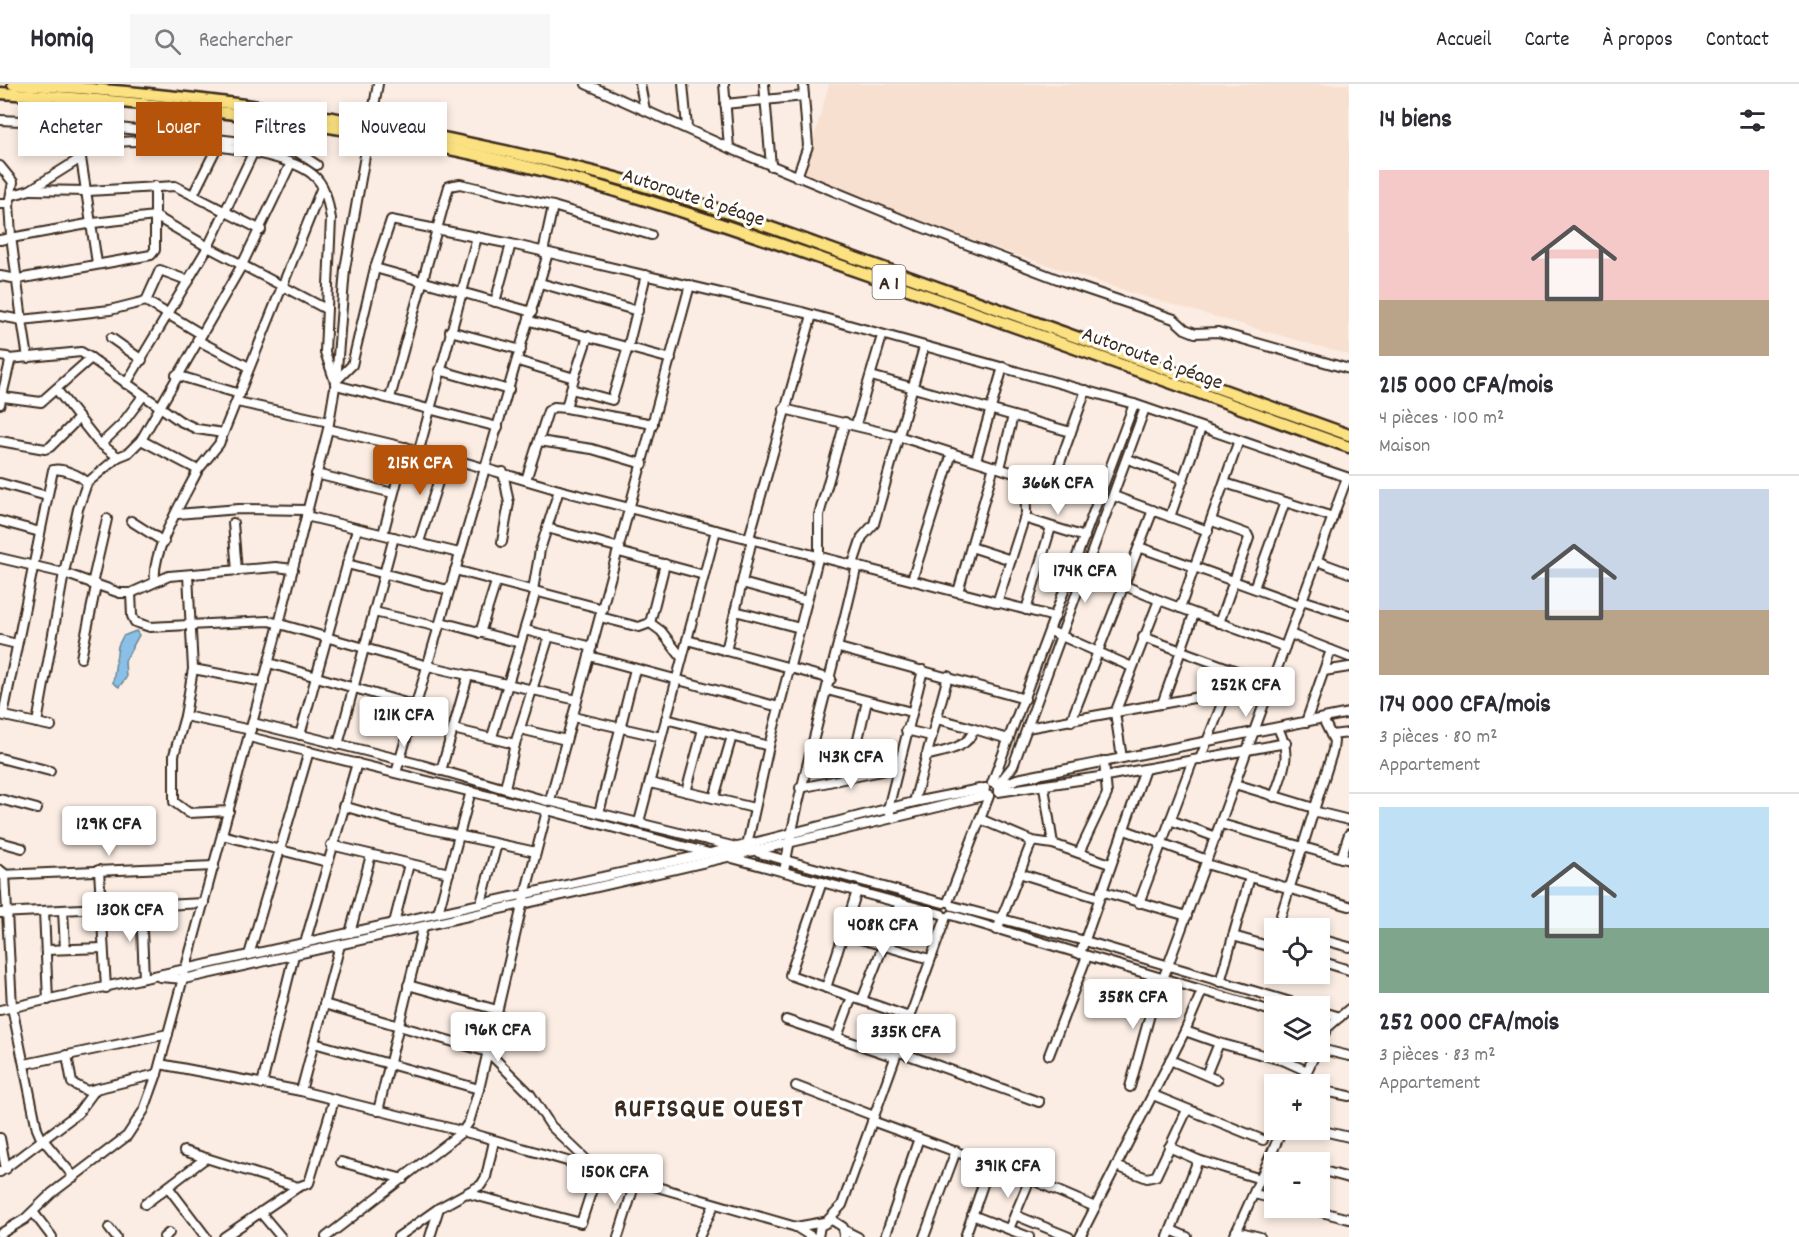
<!DOCTYPE html>
<html lang="fr">
<head>
<meta charset="utf-8">
<style>
  :root { --surface:#fff; --page:#f7f7f7; --text:#2b2b33; --muted:#7c7c81; --line:#e1e1e2; --accent:#b45309 }
  body { margin:0; font-family:Dekko,sans-serif; background:var(--page); color:var(--text); height:100vh; display:flex; flex-direction:column; font-size:22px; white-space:nowrap }
  * { box-sizing:border-box; margin:0 }
  p { font-size:20px; color:var(--muted) }
  .icon { flex:none; width:33px; height:33px; fill:none; stroke:currentColor; stroke-width:2; stroke-linecap:round; stroke-linejoin:round }
  .map { position:relative; flex:1; overflow:hidden }
  .drawer { display:flex; flex-direction:column; background:var(--surface); width:450px }
  .drawer>* { flex:none }
  .top-card { position:absolute; left:18px; top:18px; width:570px; height:54px; display:flex; gap:12px }
  .fabs { position:absolute; left:1264px; top:834px; display:grid; gap:12px }
  .fabs a { display:grid; place-items:center; width:66px; height:66px; border-radius:0px; background:var(--surface); box-shadow:0 3px 9px #0003; font-size:30px }
  .price { position:absolute; translate:-50% -51px; padding:0 14px; border-radius:6px; background:#fff; color:#222; font-size:20px; line-height:39px; filter:drop-shadow(0 2px 3px #0008) }
  .price::after { content:''; position:absolute; left:50%; top:36px; width:18px; height:14px; margin-left:-9px; background:inherit; clip-path:polygon(0 0,100% 0,50% 100%) }
  .price.current { background:var(--accent); color:#fff }
  ul { padding:0; list-style:none }
  li { display:grid; align-content:center; gap:12px; height:318px; padding:0 30px }
  li+li { border-top:2px solid var(--line) }
  li span { display:grid; place-items:center; height:186px; border-radius:0px; color:#555 }
  li>.icon { margin-inline-start:auto }
  span .icon { width:108px; height:108px; fill:#fffc; stroke-width:1 }
  li b { font-size:26px }
  h2 { display:flex; justify-content:space-between; align-items:center; height:72px; padding:0 30px; font-size:26px }
  .tag { padding:0 21px; border-radius:0px; background:var(--surface); box-shadow:0 3px 9px #0003; font-size:21px; line-height:54px }
  .tag.current { background:var(--accent); color:#fff }
  header { display:flex; align-items:center; gap:36px; box-sizing:border-box; height:84px; padding:0 30px; background:var(--surface); border-bottom:2px solid var(--line) }
  header strong { font-size:28px }
  nav { display:flex; gap:33px; margin-inline-start:auto; font-size:21px }
  .search { width:420px; height:54px; background:var(--page); display:flex; align-items:center; gap:15px; box-sizing:border-box; padding:0 21px; border-radius:0px; color:var(--muted); font-size:22px }
  main { display:flex; flex:1; min-height:0 }
  .map>svg:first-child { display:block }
  .built { fill:#f8e0d0 }
  .water { fill:#8ac0e8; stroke:#6a8497; stroke-width:1.5 }
  .lines { fill:none; stroke-linecap:round; stroke-linejoin:round }
  .minor-casing { stroke:#3b2a1e; stroke-width:12 }
  .highway-casing { stroke:#3b2a1e; stroke-width:15 }
  .minor { stroke:#fff; stroke-width:8 }
  .highway { stroke:#fbe180; stroke-width:10 }
  .minor-bridge-casing { stroke:#3b2a1e; stroke-width:12; stroke-linecap:butt }
  .minor-bridge { stroke:#fff; stroke-width:8 }
  .labels { text-anchor:middle; stroke-width:6; stroke-linejoin:round; paint-order:stroke }
  .shield { fill:#fff; stroke:#766a62; stroke-width:1.5 }
  .shield-label { font-size:20px; font-weight:bold; fill:#3b2a1e }
  .street-label { font-size:21px; fill:#3b2a1e; stroke:#fff }
  .district-label { font-size:27px; font-weight:bold; letter-spacing:1.5px; fill:#3b2a1e; stroke:#fff }
</style>
</head>
<body>
<header>
<strong>Homiq</strong>
<div class="search"><svg class="icon" aria-label="search" viewBox="0 0 24 24"><circle cx="10" cy="10" r="6"/><path d="M15 15l6 6"/></svg>Rechercher</div>
<nav><a>Accueil</a><a>Carte</a><a>À propos</a><a>Contact</a></nav>
</header>
<main>
<div class="map">
<svg width="1349" height="1153" viewBox="0 0 1349 1153">
  <rect width="100%" height="100%" fill="#fbede3"/>
  <filter id="ink" filterUnits="userSpaceOnUse"><feTurbulence type="fractalNoise" baseFrequency=".0167" numOctaves="2"/><feDisplacementMap in="SourceGraphic" scale="12" xChannelSelector="R" yChannelSelector="G"/><feConvolveMatrix kernelMatrix="1 2 1 2 8 2 1 2 1" color-interpolation-filters="sRGB"/></filter>
  <g filter="url(#ink)">
    <path class="built" d="M829,0H1349V271L1138,211L990,162L803,93Z"/>
    <path class="water" d="M136,547L139,551L125,577L126,594L119,603L113,599L118,562L123,552Z"/>
    <g class="lines">
      <g class="minor-casing">
        <g id="minor">
          <path d="M586,0L729,64L916,141L1068,199L1174,235L1185,245L1195,249L1218,248L1349,285"/>
          <path d="M640,0L645,26"/>
          <path d="M683,0L687,43"/>
          <path d="M724,0L729,64"/>
          <path d="M764,0L771,82"/>
          <path d="M725,20L804,12"/>
          <path d="M374,22L378,0"/>
          <path d="M0,36L84,40L278,62L296,67L317,81"/>
          <path d="M0,82L13,98L9,120L11,152L22,236L0,232"/>
          <path d="M797,93L808,62L803,0"/>
          <path d="M30,106L88,107L175,102L261,146"/>
          <path d="M13,111L30,106L81,74"/>
          <path d="M193,111L218,61"/>
          <path d="M0,120H9"/>
          <path d="M0,156L93,139L155,132L208,163L326,225"/>
          <path d="M543,168L553,122"/>
          <path d="M97,179L81,74L82,66C118,46 279,62 312,90C326,101 328,118 331,135L325,268L336,301L498,343"/>
          <path d="M375,184L532,228"/>
          <path d="M0,192L18,195L151,171L155,166V102"/>
          <path d="M540,199L638,227"/>
          <path d="M146,217L160,186L189,197"/>
          <path d="M495,218L511,160"/>
          <path d="M530,237L671,275"/>
          <path d="M450,247L521,266"/>
          <path d="M111,254L142,276"/>
          <path d="M197,256L249,283"/>
          <path d="M0,272L7,273L10,278L0,320"/>
          <path d="M28,274L22,236L110,226L146,217L201,250"/>
          <path d="M9,275L81,268L91,274"/>
          <path d="M518,277L574,294L588,252"/>
          <path d="M439,286L509,306"/>
          <path d="M176,291L240,310"/>
          <path d="M871,292L1071,348"/>
          <path d="M574,294L571,305L612,316L628,263L646,191"/>
          <path d="M336,297L352,281L375,184L391,136L511,160L802,228L1134,320L1349,394"/>
          <path d="M126,300L208,163L254,67"/>
          <path d="M56,305L98,358L118,373L128,369L141,356L242,181L291,79"/>
          <path d="M3,313L41,318L91,274L180,337L197,345L223,349"/>
          <path d="M390,314L449,102L460,100L553,122L651,151"/>
          <path d="M237,318L329,338"/>
          <path d="M566,324L653,340"/>
          <path d="M784,325L898,352L1099,416"/>
          <path d="M856,340L882,252"/>
          <path d="M328,345L446,373L559,406L1055,533"/>
          <path d="M141,356L198,386L219,360L322,103"/>
          <path d="M0,357L45,365L50,363L79,334"/>
          <path d="M539,357L592,365L643,380"/>
          <path d="M101,360L122,340L143,312"/>
          <path d="M419,366L477,153"/>
          <path d="M1128,375L1183,395"/>
          <path d="M976,376L1003,283"/>
          <path d="M1000,384L1013,332"/>
          <path d="M316,390L393,409"/>
          <path d="M526,396L548,327L554,323L566,324L571,305"/>
          <path d="M0,399L47,412"/>
          <path d="M87,399L118,373"/>
          <path d="M1225,399L1333,433"/>
          <path d="M1052,401L1086,306"/>
          <path d="M1114,412L1208,447"/>
          <path d="M177,430L239,425L307,426"/>
          <path d="M306,432L459,469"/>
          <path d="M1170,433L1201,344"/>
          <path d="M1024,434L1085,453"/>
          <path d="M0,437L40,448"/>
          <path d="M131,437L164,458"/>
          <path d="M1212,437L1247,450L1249,454L1219,539"/>
          <path d="M233,439L237,487"/>
          <path d="M547,444L620,464"/>
          <path d="M383,450L406,363"/>
          <path d="M749,454L812,231"/>
          <path d="M419,458L446,373"/>
          <path d="M502,458L509,419L503,388"/>
          <path d="M971,463L1011,476"/>
          <path d="M1139,463L1300,521"/>
          <path d="M619,468L704,491"/>
          <path d="M0,474L64,489L120,509H131L169,492L276,483L293,485"/>
          <path d="M1317,477L1349,489"/>
          <path d="M347,480L448,506"/>
          <path d="M853,480L862,453L874,440L924,263"/>
          <path d="M1084,485L1159,516L1285,563"/>
          <path d="M455,486L603,525"/>
          <path d="M188,491L193,585L185,632L251,646"/>
          <path d="M912,496L952,369"/>
          <path d="M155,497C151,467 184,414 198,386"/>
          <path d="M742,499L807,517"/>
          <path d="M92,500L107,435"/>
          <path d="M1254,504L1285,418"/>
          <path d="M533,506L540,466L559,406"/>
          <path d="M958,508L994,382"/>
          <path d="M131,509L132,532L135,538L150,543L269,537L428,582L577,616"/>
          <path d="M1302,516L1349,531"/>
          <path d="M997,519L1026,429L1025,391"/>
          <path d="M1180,524L1239,356"/>
          <path d="M1026,526L1051,443"/>
          <path d="M735,527L800,544"/>
          <path d="M374,528L439,543"/>
          <path d="M600,533L639,543L650,539L661,547L682,574"/>
          <path d="M441,538L520,559"/>
          <path d="M650,539L665,480"/>
          <path d="M525,546L592,563"/>
          <path d="M1050,547L1132,583"/>
          <path d="M480,549L496,498"/>
          <path d="M1290,550L1349,573"/>
          <path d="M1143,553L1272,600"/>
          <path d="M0,556L17,560"/>
          <path d="M687,556L831,595"/>
          <path d="M839,564L1025,615"/>
          <path d="M726,567L752,455"/>
          <path d="M589,572L779,623"/>
          <path d="M81,574L96,502"/>
          <path d="M269,579L416,622"/>
          <path d="M193,585L264,598"/>
          <path d="M1324,587L1349,583"/>
          <path d="M827,606L911,628"/>
          <path d="M1162,620L1194,530"/>
          <path d="M0,631L51,642"/>
          <path d="M3,631L53,386C62,384 81,391 87,399L78,425L64,489L37,639"/>
          <path d="M185,632L174,671V718L189,729L229,727"/>
          <path d="M573,633L661,653"/>
          <path d="M666,635L769,662"/>
          <path d="M936,635C963,640 984,649 1009,655"/>
          <path d="M1071,637L1153,426"/>
          <path d="M1306,638L1331,566"/>
          <path d="M253,639L422,681L547,717"/>
          <path d="M1027,644L1227,608"/>
          <path d="M453,645L515,660"/>
          <path d="M520,645L566,656"/>
          <path d="M906,646L931,652"/>
          <path d="M300,651L357,445"/>
          <path d="M1331,651L1349,649"/>
          <path d="M249,653L545,726"/>
          <path d="M492,653L536,507"/>
          <path d="M338,661L394,453"/>
          <path d="M926,672C942,667 969,665 973,646"/>
          <path d="M0,674L50,687"/>
          <path d="M1122,674L1115,629L1159,516"/>
          <path d="M1200,675L1235,587"/>
          <path d="M441,687L468,592"/>
          <path d="M396,689L548,169"/>
          <path d="M849,694L867,617"/>
          <path d="M650,699L754,724"/>
          <path d="M992,699L1134,320"/>
          <path d="M1235,700L1314,724"/>
          <path d="M997,702L1013,682L1145,324"/>
          <path d="M998,703L1017,695L1349,629"/>
          <path d="M1044,703L1053,760"/>
          <path d="M505,704L515,660L549,552"/>
          <path d="M800,704L896,684"/>
          <path d="M686,708L703,645"/>
          <path d="M998,708L1106,692L1286,659"/>
          <path d="M1274,713C1284,684 1292,672 1278,644"/>
          <path d="M714,714L732,652"/>
          <path d="M0,715L37,725"/>
          <path d="M550,716L690,201"/>
          <path d="M553,718L736,763"/>
          <path d="M914,718L948,592"/>
          <path d="M343,722L402,739L536,768"/>
          <path d="M551,727L709,769"/>
          <path d="M1313,727L1349,736"/>
          <path d="M599,729L635,585"/>
          <path d="M890,729L888,725L923,586"/>
          <path d="M980,735L1032,757L1053,760L1110,780"/>
          <path d="M1170,736L1216,753"/>
          <path d="M639,738L716,446"/>
          <path d="M1221,740L1349,776"/>
          <path d="M1125,746L1207,776"/>
          <path d="M222,751L327,778"/>
          <path d="M0,758L22,764"/>
          <path d="M331,761L449,789"/>
          <path d="M747,761L769,662L819,471V431L845,338"/>
          <path d="M759,769L943,819"/>
          <path d="M1079,769L1107,710L1104,677"/>
          <path d="M732,774L941,830"/>
          <path d="M1341,774L1349,750"/>
          <path d="M1206,780L1349,822"/>
          <path d="M0,786L5,790L12,923L37,1045L40,1052L74,1093"/>
          <path d="M99,786L106,904"/>
          <path d="M784,787C803,684 834,584 857,481"/>
          <path d="M1019,789L1099,814"/>
          <path d="M0,791L214,782"/>
          <path d="M822,798L790,891L909,933"/>
          <path d="M1101,807L1187,832"/>
          <path d="M948,818L989,712"/>
          <path d="M481,819L497,760"/>
          <path d="M1139,819L1193,676"/>
          <path d="M141,822L144,894"/>
          <path d="M953,822L1085,857L1304,922"/>
          <path d="M63,826L65,865"/>
          <path d="M44,827L48,916"/>
          <path d="M0,829L204,819"/>
          <path d="M438,829L471,707"/>
          <path d="M951,831L1275,928"/>
          <path d="M394,839L409,780"/>
          <path d="M1277,844L1333,666L1334,657L1323,635"/>
          <path d="M997,846L1032,757"/>
          <path d="M350,849L371,771"/>
          <path d="M843,850L930,875"/>
          <path d="M1233,852L1275,864"/>
          <path d="M1320,855L1349,863"/>
          <path d="M305,859L357,679"/>
          <path d="M1271,863L1275,851"/>
          <path d="M46,866L103,864"/>
          <path d="M1080,870L1145,685"/>
          <path d="M249,871L309,667"/>
          <path d="M1320,877L1349,886"/>
          <path d="M160,893L184,895C452,836 720,777 987,711"/>
          <path d="M1163,895L1347,394"/>
          <path d="M1220,898L1250,793"/>
          <path d="M408,901L497,926"/>
          <path d="M826,904L857,807"/>
          <path d="M862,916L900,819"/>
          <path d="M324,920L488,968L530,1010L551,1042L598,1087L581,1139L470,1110"/>
          <path d="M0,926L738,763L914,718L985,704"/>
          <path d="M1320,927L1340,933"/>
          <path d="M786,936L895,973"/>
          <path d="M1185,947L1219,959"/>
          <path d="M837,953L852,913"/>
          <path d="M314,959L479,1005"/>
          <path d="M1320,959L1327,944L1349,925"/>
          <path d="M1320,965L1349,972"/>
          <path d="M897,967L1039,1018"/>
          <path d="M67,971L72,999L87,1007L157,990"/>
          <path d="M1049,971L1087,872"/>
          <path d="M1170,976L1217,996"/>
          <path d="M25,980L168,950"/>
          <path d="M160,980L301,1007L477,1051L796,1143L812,1153"/>
          <path d="M1206,991L1219,959L1285,977L1307,987"/>
          <path d="M262,1000L294,871"/>
          <path d="M1301,1000L1316,968"/>
          <path d="M796,1002L874,1032"/>
          <path d="M1130,1003L1160,894"/>
          <path d="M1320,1006L1349,1012"/>
          <path d="M301,1007L340,861"/>
          <path d="M1153,1011L1263,1056"/>
          <path d="M378,1027L423,843"/>
          <path d="M872,1037L1030,1095L1095,1123"/>
          <path d="M1319,1046L1349,1053"/>
          <path d="M0,1054L6,1085"/>
          <path d="M1169,1063L1198,1076"/>
          <path d="M184,1067L298,1103L309,1099L334,1016"/>
          <path d="M1270,1073L1292,1078"/>
          <path d="M341,1078L403,1095"/>
          <path d="M1116,1082L1147,1094L1156,1092L1187,1026"/>
          <path d="M1320,1086L1349,1094"/>
          <path d="M0,1088L78,1029L95,1006"/>
          <path d="M168,1103L206,1153"/>
          <path d="M1254,1110L1275,1115"/>
          <path d="M145,1120L206,1074"/>
          <path d="M1306,1124L1349,1135"/>
          <path d="M33,1128L52,1153"/>
          <path d="M260,1128L281,1153"/>
          <path d="M972,1131L1029,1153"/>
          <path d="M1015,1131L1069,1153"/>
          <path d="M826,1138L842,1121L946,833"/>
          <path d="M796,1143L824,1138"/>
          <path d="M109,1144L116,1153"/>
          <path d="M1009,1145L1030,1095"/>
          <path d="M844,1146L858,1153"/>
          <path d="M1171,1146L1187,1153"/>
          <path d="M1236,1147L1260,1153"/>
          <path d="M0,1150L25,1135L52,1109L127,1052L144,1026L157,990L279,540L328,345L336,297L345,185L366,66"/>
          <path d="M164,1153L169,1149"/>
          <path d="M224,1153L298,1103"/>
          <path d="M326,1153L462,1048L469,1038L479,1005L522,822L547,727"/>
          <path d="M398,1153L439,1124L481,1101L486,1093L494,1057"/>
          <path d="M430,1153L439,1124"/>
          <path d="M618,1153L636,1096"/>
          <path d="M699,1153L714,1121"/>
          <path d="M818,1153L820,1142L832,1136L843,1143L844,1153"/>
          <path d="M885,1153L919,1054"/>
          <path d="M924,1153L956,1067"/>
          <path d="M965,1153L990,1080"/>
          <path d="M1080,1153L1185,947L1202,907"/>
          <path d="M1168,1153L1198,1076L1261,1095"/>
          <path d="M1234,1153L1282,1046"/>
        </g>
      </g>
      <g class="highway-casing">
        <g id="highway">
          <path d="M13,0C214,10 411,41 605,91C702,117 795,153 889,186C1043,241 1196,297 1349,351"/>
          <path d="M0,9C179,20 355,40 529,83C643,112 754,151 865,190C1027,246 1188,305 1349,363"/>
        </g>
      </g>
      <use href="#minor" class="minor"/>
      <use href="#highway" class="highway"/>
      <g class="minor-bridge-casing">
        <path id="minor-bridge" d="M366,66L374,22"/>
      </g>
      <use href="#minor-bridge" class="minor-bridge"/>
    </g>
  </g>
  <g class="labels">
    <rect class="shield" x="872.5" y="181" width="33" height="34" rx="4.5"/>
    <g class="shield-label">
      <text x="889" y="205">A 1</text>
    </g>
    <g class="street-label">
      <text transform="translate(694 112) rotate(18)" y="7">Autoroute à péage</text>
      <text transform="translate(1153 273) rotate(20)" y="7">Autoroute à péage</text>
    </g>
    <g class="district-label">
      <text x="709" y="1032">RUFISQUE OUEST</text>
    </g>
  </g>
</svg>
<div class="fabs">
<a><svg class="icon" aria-label="locate" viewBox="0 0 24 24"><circle cx="12" cy="12" r="6"/><path d="M12 2v4M12 18v4M2 12h4M18 12h4"/></svg></a>
<a><svg class="icon" aria-label="layers" viewBox="0 0 24 24"><path d="M12 4l9 5-9 5-9-5zM3 14l9 5 9-5"/></svg></a>
<a>+</a>
<a>−</a>
</div>
<b class="price current" style="left:420px;top:412px">215K CFA</b>
<b class="price" style="left:1058px;top:432px">366K CFA</b>
<b class="price" style="left:1085px;top:520px">174K CFA</b>
<b class="price" style="left:1246px;top:634px">252K CFA</b>
<b class="price" style="left:404px;top:664px">121K CFA</b>
<b class="price" style="left:851px;top:706px">143K CFA</b>
<b class="price" style="left:109px;top:773px">129K CFA</b>
<b class="price" style="left:130px;top:859px">130K CFA</b>
<b class="price" style="left:883px;top:874px">408K CFA</b>
<b class="price" style="left:1133px;top:946px">358K CFA</b>
<b class="price" style="left:498px;top:979px">196K CFA</b>
<b class="price" style="left:906px;top:981px">335K CFA</b>
<b class="price" style="left:1008px;top:1115px">391K CFA</b>
<b class="price" style="left:615px;top:1121px">150K CFA</b>
<div class="top-card">
<a class="tag">Acheter</a>
<a class="tag current">Louer</a>
<a class="tag">Filtres</a>
<a class="tag">Nouveau</a>
</div>
</div>
<section class="drawer">
<h2>14 biens<svg class="icon" aria-label="filters" viewBox="0 0 24 24"><path d="M4 7h16M4 17h16"/><circle cx="9" cy="7" r="2"/><circle cx="15" cy="17" r="2"/></svg></h2>
<ul>
<li><span style="background:linear-gradient(#f6c9c9 70%,#b9a48a 0)"><svg class="icon" aria-label="home" viewBox="0 0 24 24"><path d="M3 11l9-7 9 7M6 9v11h12V9"/></svg></span><div><b>215 000 CFA/mois</b><p>4 pièces · 100 m²</p><p>Maison</p></div></li>
<li><span style="background:linear-gradient(#c9d6e8 65%,#b9a48a 0)"><svg class="icon" aria-label="home" viewBox="0 0 24 24"><path d="M3 11l9-7 9 7M6 9v11h12V9"/></svg></span><div><b>174 000 CFA/mois</b><p>3 pièces · 80 m²</p><p>Appartement</p></div></li>
<li><span style="background:linear-gradient(#bfe0f5 65%,#7fa58c 0)"><svg class="icon" aria-label="home" viewBox="0 0 24 24"><path d="M3 11l9-7 9 7M6 9v11h12V9"/></svg></span><div><b>252 000 CFA/mois</b><p>3 pièces · 83 m²</p><p>Appartement</p></div></li>
</ul>
</section>
</main>
</body>
</html>
